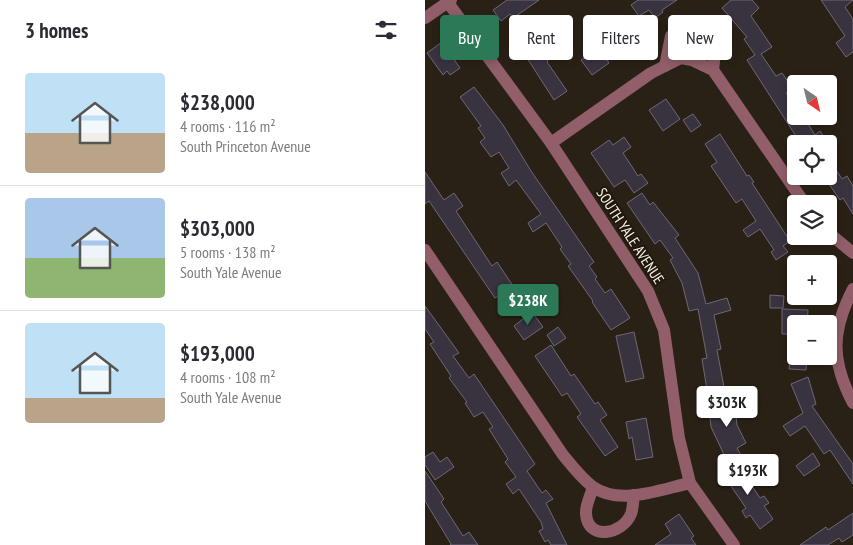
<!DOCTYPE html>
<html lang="en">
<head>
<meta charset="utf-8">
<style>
  :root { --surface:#fff; --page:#f7f7f7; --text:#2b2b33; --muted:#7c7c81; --line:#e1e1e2; --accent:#2c7957 }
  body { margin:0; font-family:"PT Sans Narrow",sans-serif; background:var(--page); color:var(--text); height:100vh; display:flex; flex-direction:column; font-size:19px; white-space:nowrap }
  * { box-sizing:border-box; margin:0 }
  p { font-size:16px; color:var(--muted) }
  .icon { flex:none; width:28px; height:28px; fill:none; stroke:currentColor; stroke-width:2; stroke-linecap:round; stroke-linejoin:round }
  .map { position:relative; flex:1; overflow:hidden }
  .details { display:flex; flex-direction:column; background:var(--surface); width:425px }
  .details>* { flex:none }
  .banner { position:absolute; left:15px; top:15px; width:338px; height:45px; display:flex; gap:10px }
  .needle { width:32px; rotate:145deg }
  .fabs { position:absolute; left:362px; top:75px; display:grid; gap:10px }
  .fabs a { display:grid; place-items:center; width:50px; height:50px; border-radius:5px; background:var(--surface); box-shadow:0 2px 8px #0003; font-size:25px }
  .price { position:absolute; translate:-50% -42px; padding:0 11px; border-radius:5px; background:#fff; color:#222; font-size:16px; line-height:32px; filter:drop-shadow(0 1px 2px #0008) }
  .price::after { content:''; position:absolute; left:50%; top:30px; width:15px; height:11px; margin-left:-8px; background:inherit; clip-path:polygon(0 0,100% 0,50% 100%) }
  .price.active { background:var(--accent); color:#fff }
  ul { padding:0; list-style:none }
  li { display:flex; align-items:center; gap:15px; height:125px; padding:0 25px }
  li+li { border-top:1px solid var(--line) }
  li span { display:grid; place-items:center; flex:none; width:140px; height:100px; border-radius:5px; color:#555 }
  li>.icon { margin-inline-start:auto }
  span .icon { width:60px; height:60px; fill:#fffc; stroke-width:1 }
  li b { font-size:21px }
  h2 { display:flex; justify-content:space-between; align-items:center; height:60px; padding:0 25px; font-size:21px }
  .tag { padding:0 18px; border-radius:5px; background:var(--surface); box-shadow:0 2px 8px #0003; font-size:18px; line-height:45px }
  .tag.active { background:var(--accent); color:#fff }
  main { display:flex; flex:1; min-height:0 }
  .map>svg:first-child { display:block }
  .building { fill:#393340; stroke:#6e6877 }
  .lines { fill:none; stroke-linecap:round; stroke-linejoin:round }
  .minor { stroke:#915e69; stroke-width:12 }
  .labels { text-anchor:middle; stroke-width:4; stroke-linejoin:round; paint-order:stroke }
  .street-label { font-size:15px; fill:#f8f3eb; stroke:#20180d }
</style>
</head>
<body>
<main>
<section class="details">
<h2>3 homes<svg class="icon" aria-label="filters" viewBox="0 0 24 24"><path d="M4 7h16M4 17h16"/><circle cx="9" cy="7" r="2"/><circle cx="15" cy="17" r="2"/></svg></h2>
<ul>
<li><span style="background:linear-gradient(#bfe0f5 60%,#b9a48a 0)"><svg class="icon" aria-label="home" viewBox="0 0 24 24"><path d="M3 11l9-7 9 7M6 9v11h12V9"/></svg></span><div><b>$238,000</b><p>4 rooms · 116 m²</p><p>South Princeton Avenue</p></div></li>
<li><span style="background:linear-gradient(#a9c7e8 60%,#8fb573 0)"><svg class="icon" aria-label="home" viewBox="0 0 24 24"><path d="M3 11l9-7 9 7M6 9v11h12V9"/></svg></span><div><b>$303,000</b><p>5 rooms · 138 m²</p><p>South Yale Avenue</p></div></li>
<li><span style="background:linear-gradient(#bfe0f5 75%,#b9a48a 0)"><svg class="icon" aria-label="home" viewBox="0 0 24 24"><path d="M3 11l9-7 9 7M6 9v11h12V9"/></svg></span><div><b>$193,000</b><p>4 rooms · 108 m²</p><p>South Yale Avenue</p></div></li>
</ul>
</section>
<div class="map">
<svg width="428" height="545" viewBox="0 0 428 545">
  <rect width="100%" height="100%" fill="#2a2116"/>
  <g class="building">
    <path d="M82,0H114L88,18L85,14L76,21L68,10Z"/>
    <path d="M213,0H252L237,10L238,12L230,18L224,10L214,16L206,5Z"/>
    <path d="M306,0H327L334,8L326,16L347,47L336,54L351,76L357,73L368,89L361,93L371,108V116H378L390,135L395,131L404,144H376L322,60L330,55L319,39L322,37L297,8Z"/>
    <path d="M396,0H428L420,7L428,19V52L421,57L411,43L420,36Z"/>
    <path d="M206,20L218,37L199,49L196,45L180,56L184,63L167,75L156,60L165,54L162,49Z"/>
    <path d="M107,29L120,48L117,51L123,61L122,62L142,91L129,100L102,58L105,56L93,38Z"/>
    <path d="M17,42L35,68L25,75L22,71L18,75L2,53Z"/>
    <path d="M49,87L78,125L106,171L169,262L164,266L172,277L170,279L180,293L186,289L205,318L186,330L167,302L168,301L143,266L146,264L135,249L137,247L121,223L108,232L103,223L116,214L91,180L84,186L76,173L84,168L74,152L66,157L55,142L60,138L53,128L56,126L35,97Z"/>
    <path d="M241,99L255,119L238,131L224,110Z"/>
    <path d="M268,114L276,125L266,132L258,120Z"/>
    <path d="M295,134L322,176L324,175L329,182L327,183L365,241L358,246L363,252L351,260L346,252L349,250L335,229L323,237L318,230L331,221L317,199L311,203L286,166L292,162L280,144Z"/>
    <path d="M199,137L206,147L198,153L213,176L216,174L223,183L209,193L200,180L189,187L166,153L184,140L188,145Z"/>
    <path d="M404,159L417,179L422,176L428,186V214L418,198L415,200L404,184Z"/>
    <path d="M0,172L19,200L29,193L38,206L31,211L67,266L72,262L88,286L70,298L4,201L0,204Z"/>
    <path d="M217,193L225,205L228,202L254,235L250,238L273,273L281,304L302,298L306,310L289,315L296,349L292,350L299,387L282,390L277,359L282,358L273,309L264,311L257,283L245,260L248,258L235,240L230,244L202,203Z"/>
    <path d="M113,289L121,301L109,309L101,297Z"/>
    <path d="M345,295L359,296L358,308H345Z"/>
    <path d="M0,306L34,353L28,356L44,378L49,374L110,464L102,471L117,493L121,490L128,499L121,503L142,545H126L123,540L120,542L114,531L118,529L116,522L94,489L88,494L81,484L91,477L80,462L83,459L64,429L68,427L58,412L49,417L40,403L42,402L24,378L26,376L5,344L9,342L0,329Z"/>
    <path d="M357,309L383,310L382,324H371V334H357Z"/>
    <path d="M107,312L118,327L99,340L89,326Z"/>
    <path d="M133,327L141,338L129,346L122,335Z"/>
    <path d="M209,332L219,378L201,382L191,336Z"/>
    <path d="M126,345L146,376L149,374L170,404L173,402L182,415L175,420L193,447L180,456L152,417L156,414L142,393L137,396L110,356Z"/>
    <path d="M365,356H382L381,370L364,369Z"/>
    <path d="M383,377L391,404L387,406L428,464V484L405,450L399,454L380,426L365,436L358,426L378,413L366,384Z"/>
    <path d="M309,395L312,425L321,443L312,448L317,457L303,463L286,427L284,408L297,407L295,396Z"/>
    <path d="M221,418L228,457L211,460L207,437L204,439L201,422Z"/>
    <path d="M8,452L15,462L22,457L29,467L10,480L0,465V457Z"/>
    <path d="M388,453L395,465L379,476L371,466Z"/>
    <path d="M312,463L335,498L339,496L344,503L339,506L348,519L335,529L325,515L321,518L317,511L321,508L297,473Z"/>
    <path d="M0,471L19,499L16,502L38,536L44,532L53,545H25L26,544L0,501Z"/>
    <path d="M428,513V535L417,542L414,538L403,545H375L401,527L403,530Z"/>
    <path d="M254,514L269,536L266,538L271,545H230L246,534L240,524Z"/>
  </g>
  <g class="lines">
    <g class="minor">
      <path d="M21,0L126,143L223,291L239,330L254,438L265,483L309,545"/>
      <path d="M0,18L26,0"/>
      <path d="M240,66L246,36C248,34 252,31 255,30C266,27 281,34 287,43C291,51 289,61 288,70"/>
      <path d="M126,143L226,73L256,58L267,60L288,70L380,204"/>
      <path d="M404,233L428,253"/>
      <path d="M0,250L138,455C147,466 156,478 168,487C195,506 236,489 265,483"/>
      <path d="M428,289C406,331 406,361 428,403"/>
      <path d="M168,487C166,495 160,506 161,514C163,541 197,535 206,514C208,509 208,501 209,495"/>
    </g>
  </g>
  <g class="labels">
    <g class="street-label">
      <text transform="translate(205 236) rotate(57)" y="5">SOUTH YALE AVENUE</text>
    </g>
  </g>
</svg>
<div class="fabs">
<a><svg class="needle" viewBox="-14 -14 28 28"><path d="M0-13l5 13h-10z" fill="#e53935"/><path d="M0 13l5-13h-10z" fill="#7c7c81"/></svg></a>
<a><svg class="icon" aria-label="locate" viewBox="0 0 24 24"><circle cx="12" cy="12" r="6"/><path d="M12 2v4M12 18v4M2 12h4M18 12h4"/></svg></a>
<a><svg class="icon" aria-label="layers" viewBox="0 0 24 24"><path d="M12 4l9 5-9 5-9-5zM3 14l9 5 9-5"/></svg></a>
<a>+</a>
<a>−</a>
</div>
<b class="price active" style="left:103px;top:326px">$238K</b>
<b class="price" style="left:302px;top:428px">$303K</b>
<b class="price" style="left:323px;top:496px">$193K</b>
<div class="banner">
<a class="tag active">Buy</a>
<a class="tag">Rent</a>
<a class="tag">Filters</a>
<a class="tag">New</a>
</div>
</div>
</main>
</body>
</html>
